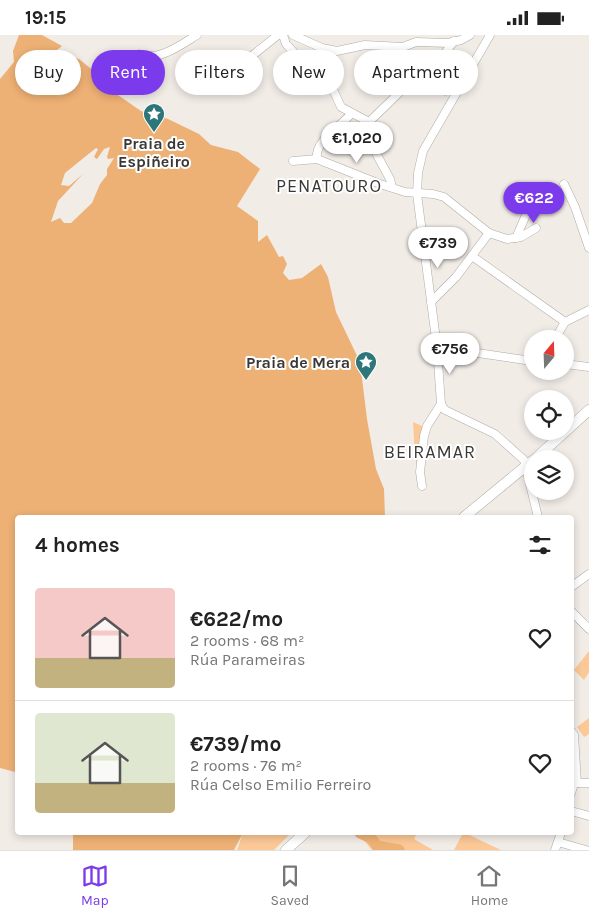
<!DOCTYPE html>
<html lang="en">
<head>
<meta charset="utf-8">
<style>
  :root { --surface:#fff; --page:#f6f6f6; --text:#222; --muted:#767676; --line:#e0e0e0; --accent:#7c3aed }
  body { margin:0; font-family:Karla,sans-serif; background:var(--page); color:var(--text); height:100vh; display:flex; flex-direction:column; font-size:19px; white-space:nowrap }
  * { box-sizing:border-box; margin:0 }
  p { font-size:16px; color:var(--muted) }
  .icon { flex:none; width:28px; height:28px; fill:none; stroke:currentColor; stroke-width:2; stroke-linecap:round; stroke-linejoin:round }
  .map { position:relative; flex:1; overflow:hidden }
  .drawer { position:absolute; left:15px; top:480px; width:559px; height:320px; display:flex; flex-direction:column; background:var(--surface); border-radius:5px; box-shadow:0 2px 8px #0003 }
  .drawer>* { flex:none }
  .top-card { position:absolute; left:15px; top:15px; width:560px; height:45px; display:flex; gap:10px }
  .needle { width:32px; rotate:19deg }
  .buttons { position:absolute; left:524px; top:295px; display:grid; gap:10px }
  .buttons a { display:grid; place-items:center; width:50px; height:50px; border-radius:50%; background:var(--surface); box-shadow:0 2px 8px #0003; font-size:25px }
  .price { position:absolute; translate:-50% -42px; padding:0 11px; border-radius:18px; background:#fff; color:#222; font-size:16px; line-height:32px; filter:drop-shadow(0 1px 2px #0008) }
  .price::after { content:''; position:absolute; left:50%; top:30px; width:15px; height:11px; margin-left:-8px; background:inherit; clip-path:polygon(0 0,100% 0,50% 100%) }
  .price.on { background:var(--accent); color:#fff }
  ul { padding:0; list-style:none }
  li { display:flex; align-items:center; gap:15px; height:125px; padding:0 20px }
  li+li { border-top:1px solid var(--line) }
  li span { display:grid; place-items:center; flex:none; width:140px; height:100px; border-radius:5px; color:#555 }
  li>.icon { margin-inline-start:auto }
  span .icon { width:60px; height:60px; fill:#fffc; stroke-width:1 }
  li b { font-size:21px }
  h2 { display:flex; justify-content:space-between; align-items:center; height:60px; padding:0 20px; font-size:21px }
  .tag { padding:0 18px; border-radius:22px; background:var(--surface); box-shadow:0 2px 8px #0003; font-size:18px; line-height:45px }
  .tag.on { background:var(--accent); color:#fff }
  .status { display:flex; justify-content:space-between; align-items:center; height:35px; padding:0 25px; background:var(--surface); direction:ltr }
  .status svg { height:14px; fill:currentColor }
  .dock { display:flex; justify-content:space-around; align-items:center; height:70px; border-top:1px solid var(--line); background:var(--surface); font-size:14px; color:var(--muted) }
  .dock a { display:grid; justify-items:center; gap:2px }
  .dock .on { color:var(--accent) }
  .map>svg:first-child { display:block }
  .green { fill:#fbc896 }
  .water { fill:#eeb175; fill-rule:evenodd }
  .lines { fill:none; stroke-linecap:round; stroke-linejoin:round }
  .river { stroke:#eeb175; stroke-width:11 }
  .minor-casing { stroke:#b0aba6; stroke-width:9 }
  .major-casing { stroke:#b0aba6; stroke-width:11 }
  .minor { stroke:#fff; stroke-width:8 }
  .major { stroke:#fff; stroke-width:10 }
  .labels { text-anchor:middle; stroke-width:4; stroke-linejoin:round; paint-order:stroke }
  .poi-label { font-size:16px; font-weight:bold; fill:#3a3836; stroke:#fff }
  .neighbourhood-label { font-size:18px; letter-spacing:1px; fill:#3a3836; stroke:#fff }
</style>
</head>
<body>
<div class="status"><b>19:15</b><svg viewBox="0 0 49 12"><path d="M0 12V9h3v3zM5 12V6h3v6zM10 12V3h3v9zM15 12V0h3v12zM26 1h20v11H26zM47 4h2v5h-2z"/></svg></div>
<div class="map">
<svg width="589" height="815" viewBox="0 0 589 815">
  <rect width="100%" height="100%" fill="#f2ece7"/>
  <g class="green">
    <path d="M413,387L424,392L419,411L418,433L415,422Z"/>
    <path d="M589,616V637L584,645L574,635Z"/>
    <path d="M589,683V699L584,702L577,692Z"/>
    <path d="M243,798H291L274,815H237Z"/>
    <path d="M350,798H417L414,804L433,815H372L362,803Z"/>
    <path d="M463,798H465L501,815H454Z"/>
  </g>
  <g class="water">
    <path d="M19,0H42L62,11L47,23L48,33L54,32L63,44L65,21L79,24L95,37L99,47L141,76L168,84L199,99L211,110L238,117L260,134L237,171L258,186V207L267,200L279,222L283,221L287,229L283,238L289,245L302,243L321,229L328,242L336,277L360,327L367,384L376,434L384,454L385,482H18L17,741L15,737L0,733V44L14,27L13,16ZM110,112L107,122L108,124L114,123L107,134V140L100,149L92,168L71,188H64L60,183L51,187L58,166L83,139L69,151L61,150L65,138L96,113L98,114L94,122L97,124L104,114Z"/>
    <path d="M73,798H243L234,815H73Z"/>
  </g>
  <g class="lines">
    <path class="river" d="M360,798L371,803L377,811L399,815"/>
    <g class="minor-casing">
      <g id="minor">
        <path d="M283,0L286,9L301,25L330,48L341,72L369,87"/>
        <path d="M293,0L322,13L337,16L365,10L403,12L416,7L448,8L461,5L470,0"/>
        <path d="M139,19C157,28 182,9 197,0"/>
        <path d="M250,30L248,24L278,0"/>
        <path d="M431,40L445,56"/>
        <path d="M369,87L402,55L416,52L434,36L440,25L454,6"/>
        <path d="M369,87L377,120L390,144L392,152"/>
        <path d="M317,124C314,106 340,92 351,79"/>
        <path d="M293,126L317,124L380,149L405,157L433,159L444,162L489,198L507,204L521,202L536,193"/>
        <path d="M564,149L575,172L589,213"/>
        <path d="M516,203L532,166"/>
        <path d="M472,221L565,287"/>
        <path d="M431,267L456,242L489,198"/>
        <path d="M555,304L565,287L589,275"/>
        <path d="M437,312L532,326"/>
        <path d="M565,329L589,332"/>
        <path d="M441,369L445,375L495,399L524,425L538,482"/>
        <path d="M422,451L420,437L424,401L427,391L441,369L437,312L417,159L418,138L423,116L490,0"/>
        <path d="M571,552L589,539"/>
        <path d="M571,576L589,594"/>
        <path d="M571,696L574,700L577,748"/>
        <path d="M571,748H589"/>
        <path d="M571,758L574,748"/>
        <path d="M571,776L589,781"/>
        <path d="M558,807L586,815"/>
        <path d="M555,815L561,798"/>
      </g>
    </g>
    <g class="major-casing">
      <g id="major">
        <path d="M535,424L589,375"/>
        <path d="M464,482L532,426"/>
        <path d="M286,815L305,798"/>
      </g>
    </g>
    <use href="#minor" class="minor"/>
    <use href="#major" class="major"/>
  </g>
  <defs>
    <g id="sight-pin" transform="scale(1.125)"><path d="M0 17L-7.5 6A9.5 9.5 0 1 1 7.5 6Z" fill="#2d777a" stroke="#fff"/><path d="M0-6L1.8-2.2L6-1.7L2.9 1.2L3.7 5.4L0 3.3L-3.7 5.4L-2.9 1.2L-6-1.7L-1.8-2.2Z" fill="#fff"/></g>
  </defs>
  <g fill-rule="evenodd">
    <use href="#sight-pin" x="154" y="79"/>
    <use href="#sight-pin" x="366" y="327"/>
  </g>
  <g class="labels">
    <g class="poi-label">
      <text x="154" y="114">Praia de<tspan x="154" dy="18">Espiñeiro</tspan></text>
      <text x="350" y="333" text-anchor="end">Praia de Mera</text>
    </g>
    <g class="neighbourhood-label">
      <text x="329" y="157">PENATOURO</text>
      <text x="430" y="423">BEIRAMAR</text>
    </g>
  </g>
</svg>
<div class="buttons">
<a><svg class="needle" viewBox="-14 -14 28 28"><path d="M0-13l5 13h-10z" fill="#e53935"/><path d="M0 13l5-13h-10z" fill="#767676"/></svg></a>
<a><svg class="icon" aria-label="locate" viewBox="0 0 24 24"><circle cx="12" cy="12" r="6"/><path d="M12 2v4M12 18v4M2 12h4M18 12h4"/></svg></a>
<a><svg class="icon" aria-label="layers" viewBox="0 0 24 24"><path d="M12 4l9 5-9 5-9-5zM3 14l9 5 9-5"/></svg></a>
</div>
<b class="price" style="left:357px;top:129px">€1,020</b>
<b class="price on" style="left:534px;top:189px">€622</b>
<b class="price" style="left:438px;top:234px">€739</b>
<b class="price" style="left:450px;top:340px">€756</b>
<div class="top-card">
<a class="tag">Buy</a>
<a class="tag on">Rent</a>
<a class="tag">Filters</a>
<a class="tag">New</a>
<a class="tag">Apartment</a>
</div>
<section class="drawer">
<h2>4 homes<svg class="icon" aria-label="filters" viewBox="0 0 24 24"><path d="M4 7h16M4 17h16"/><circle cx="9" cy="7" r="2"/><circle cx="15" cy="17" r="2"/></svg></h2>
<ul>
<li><span style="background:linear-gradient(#f6c9c9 70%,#c2b280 0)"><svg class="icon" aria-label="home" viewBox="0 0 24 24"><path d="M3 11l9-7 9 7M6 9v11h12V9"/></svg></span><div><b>€622/mo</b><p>2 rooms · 68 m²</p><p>Rúa Parameiras</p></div><svg class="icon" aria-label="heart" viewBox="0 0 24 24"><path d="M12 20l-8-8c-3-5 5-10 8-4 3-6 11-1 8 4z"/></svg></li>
<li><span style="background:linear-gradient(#dfe7d0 70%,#c2b280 0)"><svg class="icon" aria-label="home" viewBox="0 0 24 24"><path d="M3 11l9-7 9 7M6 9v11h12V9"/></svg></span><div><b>€739/mo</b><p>2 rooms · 76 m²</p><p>Rúa Celso Emilio Ferreiro</p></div><svg class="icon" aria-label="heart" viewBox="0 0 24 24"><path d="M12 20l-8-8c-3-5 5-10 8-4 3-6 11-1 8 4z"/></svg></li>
</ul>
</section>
</div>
<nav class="dock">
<a class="on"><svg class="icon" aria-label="map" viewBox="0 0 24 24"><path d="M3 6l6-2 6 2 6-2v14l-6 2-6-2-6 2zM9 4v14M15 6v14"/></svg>Map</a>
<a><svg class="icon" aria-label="saved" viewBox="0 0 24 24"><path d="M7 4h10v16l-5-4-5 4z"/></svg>Saved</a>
<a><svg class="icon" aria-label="home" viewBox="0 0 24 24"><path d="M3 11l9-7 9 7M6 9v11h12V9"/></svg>Home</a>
</nav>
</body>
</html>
